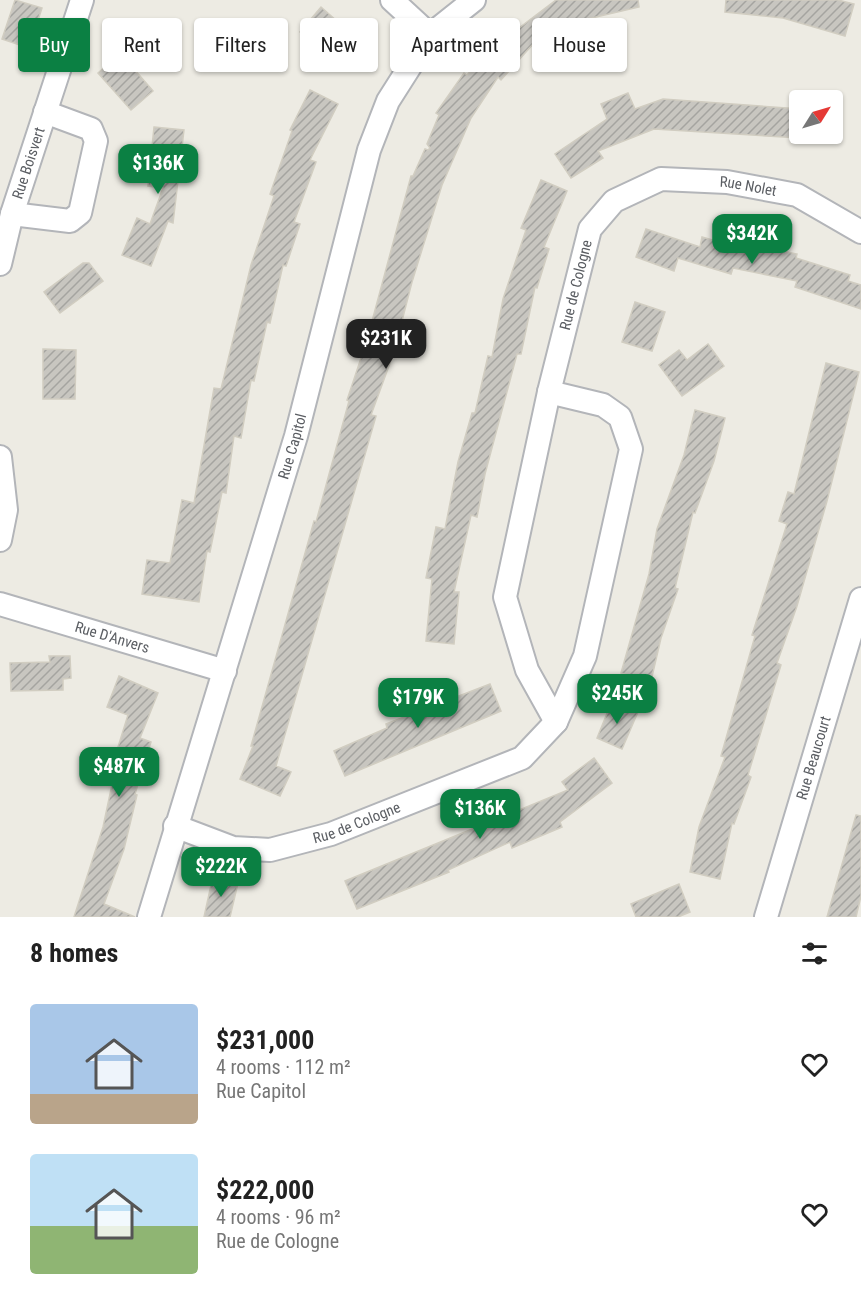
<!DOCTYPE html>
<html lang="en">
<head>
<meta charset="utf-8">
<style>
  :root { --surface:#fff; --page:#f2f2f2; --text:#222; --muted:#767676; --accent:#0b8043 }
  body { margin:0; font-family:"Roboto Condensed",sans-serif; background:var(--page); color:var(--text); height:100vh; display:flex; flex-direction:column; font-size:22px; white-space:nowrap }
  * { box-sizing:border-box; margin:0 }
  p { font-size:20px; color:var(--muted) }
  .icon { flex:none; width:33px; height:33px; fill:none; stroke:currentColor; stroke-width:2; stroke-linecap:round; stroke-linejoin:round }
  .map { position:relative; height:917px; overflow:hidden }
  .panel { display:flex; flex-direction:column; background:var(--surface); flex:1 }
  .panel>* { flex:none }
  .banner { position:absolute; left:18px; top:18px; width:825px; height:54px; display:flex; gap:12px }
  .needle { width:39px; rotate:53deg }
  .fabs { position:absolute; left:789px; top:90px; display:grid; gap:12px }
  .fabs a { display:grid; place-items:center; width:54px; height:54px; border-radius:6px; background:var(--surface); box-shadow:0 2px 4px #0004; font-size:30px }
  .price { position:absolute; translate:-50% -51px; padding:0 14px; border-radius:12px; background:var(--accent); color:#fff; font-size:20px; line-height:39px; filter:drop-shadow(0 2px 3px #0008) }
  .price::after { content:''; position:absolute; left:50%; top:36px; width:18px; height:14px; margin-left:-9px; background:inherit; clip-path:polygon(0 0,100% 0,50% 100%) }
  .price.current { background:#222; color:#fff }
  ul { padding:0; list-style:none }
  li { display:flex; align-items:center; gap:18px; height:150px; padding:0 30px }
  li span { display:grid; place-items:center; flex:none; width:168px; height:120px; border-radius:6px; color:#555 }
  li>.icon { margin-inline-start:auto }
  span .icon { width:72px; height:72px; fill:#fffc; stroke-width:1 }
  li b { font-size:26px }
  h2 { display:flex; justify-content:space-between; align-items:center; height:72px; padding:0 30px; font-size:26px }
  .pill { padding:0 21px; border-radius:6px; background:var(--surface); box-shadow:0 2px 4px #0004; font-size:21px; line-height:54px }
  .pill.current { background:var(--accent); color:#fff }
  .map>svg:first-child { display:block }
  .building { fill:url(#building-hatch); stroke:#d1cdc1; stroke-width:1.5 }
  .lines { fill:none; stroke-linecap:round; stroke-linejoin:round }
  .minor-casing { stroke:#b3b5b9; stroke-width:26 }
  .minor { stroke:#fff; stroke-width:22 }
  .labels { text-anchor:middle; stroke-width:6; stroke-linejoin:round; paint-order:stroke }
  .street-label { font-size:15px; fill:#5b5e63; stroke:#fff }
</style>
</head>
<body>
<div class="map">
<svg width="861" height="917" viewBox="0 0 861 917">
  <defs>
    <pattern id="building-hatch" width="6" height="6" patternUnits="userSpaceOnUse" patternTransform="scale(1.5)"><rect width="6" height="6" fill="#c8c6c0"/><path d="M-1 1l2-2M0 6l6-6M5 7l2-2" fill="none" stroke="#a5a4a0"/></pattern>
  </defs>
  <rect width="100%" height="100%" fill="#edebe3"/>
  <g class="building">
    <path d="M15,0L42,8L29,48L2,39Z"/>
    <path d="M556,0H638L639,7L579,21L540,50L534,43L501,80L498,77L471,118L442,185L412,282L394,352L371,415L376,416L276,766L291,772L280,796L240,779L253,746H251L314,521L316,522L349,401L347,400L367,340L411,176H413L425,149L428,150L430,148L427,144L439,115L436,113L464,73L467,75L507,30L511,34Z"/>
    <path d="M726,0H838L854,4L845,36L783,18L725,12Z"/>
    <path d="M321,7L363,44L341,68L300,32Z"/>
    <path d="M120,53L153,91L131,110L98,73Z"/>
    <path d="M310,90L338,104L310,160L316,162L294,222L300,224L286,266L283,265L270,323L267,322L254,381L251,380L241,438L234,436L226,493L222,492L210,552L207,551L199,602L142,594L147,560L170,563L182,500L194,503L214,388L221,389L251,265L274,196L270,194L292,131L290,130Z"/>
    <path d="M628,93L635,109L663,99L800,109V138L654,129L598,151L603,158L571,178L555,154L607,119L601,104Z"/>
    <path d="M154,127L184,130L173,223L168,221L151,266L122,255L137,218L150,224L163,188L148,186Z"/>
    <path d="M541,180L567,191L544,247L549,249L537,288L535,287L521,354H517L485,474L477,517L471,515L454,592H459L454,644L426,641L432,579L426,578L436,527L445,529L458,462L472,413H475L488,356L492,357L503,299L526,230L521,228Z"/>
    <path d="M646,229L700,247L702,237L757,253L758,246L797,254L796,258L850,275L848,281L861,285V309L795,287L797,281L733,268L731,274L678,258L674,271L636,257Z"/>
    <path d="M83,263H89L103,281L60,313L44,292Z"/>
    <path d="M635,302L665,312L652,351L622,342Z"/>
    <path d="M708,344L724,366L682,396L659,365L679,350L687,360Z"/>
    <path d="M43,349L76,350L75,399H43Z"/>
    <path d="M826,363L859,372L827,501L797,606L777,663L781,665L748,775L751,777L734,824L732,823L720,879L690,872L699,827L725,757L721,756L755,636L752,635L787,524L779,521L788,492L794,494Z"/>
    <path d="M695,410L725,418L714,461L695,513L693,512L675,588L678,589L661,638L651,681L621,673L649,574L657,529L684,455Z"/>
    <path d="M49,656H70L71,678L63,679V690L11,691L10,663L50,662Z"/>
    <path d="M119,676L158,693L140,738L151,742L135,794L137,795L124,849L104,904L135,917H74L103,827L113,780L108,779L128,715L107,707Z"/>
    <path d="M490,684L501,711L345,776L334,751L387,728L386,724Z"/>
    <path d="M612,701L638,712L622,749L597,738Z"/>
    <path d="M594,758L612,783L560,822L562,827L512,848L510,842L448,870L449,872L357,909L345,881L568,790L562,782Z"/>
    <path d="M856,815L861,816V896L856,917H827Z"/>
    <path d="M213,876L238,883L230,917H204Z"/>
    <path d="M679,884L690,912L678,917H636L631,904Z"/>
  </g>
  <g class="lines">
    <g class="minor-casing">
      <g id="minor">
        <path d="M392,0L430,35"/>
        <path d="M12,214L70,221L80,213L96,141L91,129L45,112"/>
        <path id="s1" d="M0,264L12,214L82,0"/>
        <path d="M549,392L505,597L527,670L556,722"/>
        <path d="M0,457L6,510L0,540"/>
        <path id="s2" d="M0,604L225,671"/>
        <path id="s3" d="M175,826L233,848L270,850L331,834L522,758L556,722L585,656L631,449L620,417L603,405L549,392L590,229L614,201L661,179L727,182L797,195L861,232"/>
        <path id="s4" d="M149,917L296,436L369,150L388,101L430,35L474,0"/>
        <path id="s5" d="M766,917L861,599"/>
      </g>
    </g>
    <use href="#minor" class="minor"/>
  </g>
  <g class="labels">
    <g class="street-label">
      <text dy="5" stroke="none"><textPath href="#s1" startOffset="105">Rue Boisvert</textPath></text>
      <text dy="5" stroke="none"><textPath href="#s3" startOffset="1156">Rue Nolet</textPath></text>
      <text dy="5" stroke="none"><textPath href="#s3" startOffset="922">Rue de Cologne</textPath></text>
      <text dy="5" stroke="none"><textPath href="#s4" startOffset="492">Rue Capitol</textPath></text>
      <text dy="5" stroke="none"><textPath href="#s2" startOffset="117">Rue D'Anvers</textPath></text>
      <text dy="5" stroke="none"><textPath href="#s5" startOffset="166">Rue Beaucourt</textPath></text>
      <text dy="5" stroke="none"><textPath href="#s3" startOffset="190">Rue de Cologne</textPath></text>
    </g>
  </g>
</svg>
<div class="fabs">
<a><svg class="needle" viewBox="-14 -14 28 28"><path d="M0-13l5 13h-10z" fill="#e53935"/><path d="M0 13l5-13h-10z" fill="#767676"/></svg></a>
</div>
<b class="price" style="left:158px;top:195px">$136K</b>
<b class="price" style="left:752px;top:265px">$342K</b>
<b class="price current" style="left:386px;top:370px">$231K</b>
<b class="price" style="left:617px;top:725px">$245K</b>
<b class="price" style="left:418px;top:729px">$179K</b>
<b class="price" style="left:119px;top:798px">$487K</b>
<b class="price" style="left:480px;top:840px">$136K</b>
<b class="price" style="left:221px;top:898px">$222K</b>
<div class="banner">
<a class="pill current">Buy</a>
<a class="pill">Rent</a>
<a class="pill">Filters</a>
<a class="pill">New</a>
<a class="pill">Apartment</a>
<a class="pill">House</a>
</div>
</div>
<section class="panel">
<h2>8 homes<svg class="icon" aria-label="filters" viewBox="0 0 24 24"><path d="M4 7h16M4 17h16"/><circle cx="9" cy="7" r="2"/><circle cx="15" cy="17" r="2"/></svg></h2>
<ul>
<li><span style="background:linear-gradient(#a9c7e8 75%,#b9a48a 0)"><svg class="icon" aria-label="home" viewBox="0 0 24 24"><path d="M3 11l9-7 9 7M6 9v11h12V9"/></svg></span><div><b>$231,000</b><p>4 rooms · 112 m²</p><p>Rue Capitol</p></div><svg class="icon" aria-label="heart" viewBox="0 0 24 24"><path d="M12 20l-8-8c-3-5 5-10 8-4 3-6 11-1 8 4z"/></svg></li>
<li><span style="background:linear-gradient(#bfe0f5 60%,#8fb573 0)"><svg class="icon" aria-label="home" viewBox="0 0 24 24"><path d="M3 11l9-7 9 7M6 9v11h12V9"/></svg></span><div><b>$222,000</b><p>4 rooms · 96 m²</p><p>Rue de Cologne</p></div><svg class="icon" aria-label="heart" viewBox="0 0 24 24"><path d="M12 20l-8-8c-3-5 5-10 8-4 3-6 11-1 8 4z"/></svg></li>
</ul>
</section>
</body>
</html>
